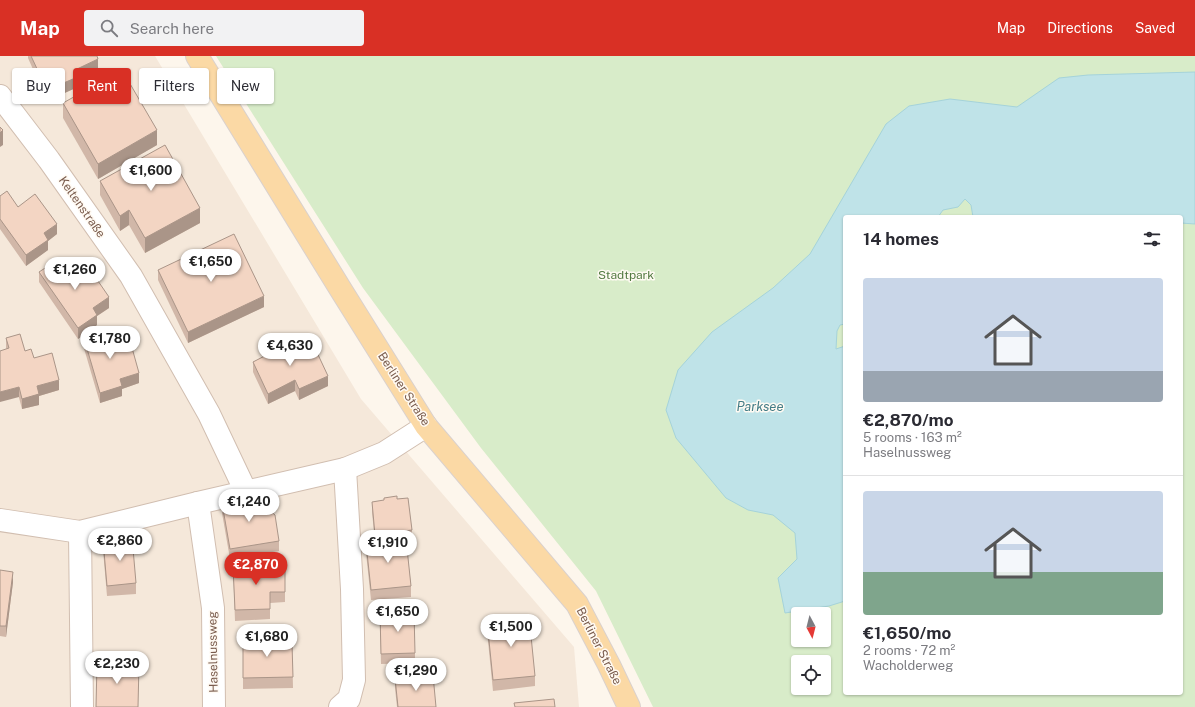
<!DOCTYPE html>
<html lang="en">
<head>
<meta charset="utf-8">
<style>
  :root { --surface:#fff; --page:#f2f2f3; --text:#2b2b33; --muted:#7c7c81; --line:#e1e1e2; --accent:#d93025 }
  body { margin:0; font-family:"Public Sans",sans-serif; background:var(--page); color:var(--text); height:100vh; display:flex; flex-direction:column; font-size:15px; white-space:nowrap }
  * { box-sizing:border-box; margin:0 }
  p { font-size:13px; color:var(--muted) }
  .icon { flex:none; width:22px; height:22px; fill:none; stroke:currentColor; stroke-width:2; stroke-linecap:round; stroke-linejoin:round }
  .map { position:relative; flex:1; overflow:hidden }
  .details { position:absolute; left:843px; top:159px; width:340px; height:480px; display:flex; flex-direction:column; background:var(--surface); border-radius:4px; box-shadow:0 1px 3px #0004 }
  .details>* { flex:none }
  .hud { position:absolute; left:12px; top:12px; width:380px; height:36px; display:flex; gap:8px }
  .needle { width:26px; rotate:173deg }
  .buttons { position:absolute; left:791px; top:551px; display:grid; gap:8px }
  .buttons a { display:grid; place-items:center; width:40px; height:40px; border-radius:4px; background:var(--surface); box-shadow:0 1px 3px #0004; font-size:20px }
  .price { position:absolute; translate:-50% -34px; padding:0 9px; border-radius:14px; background:#fff; color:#222; font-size:13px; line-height:26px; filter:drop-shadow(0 1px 2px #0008) }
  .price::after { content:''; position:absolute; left:50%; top:24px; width:12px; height:9px; margin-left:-6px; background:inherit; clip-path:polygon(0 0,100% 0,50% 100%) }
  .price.on { background:var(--accent); color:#fff }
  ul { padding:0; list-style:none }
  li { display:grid; align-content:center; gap:8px; height:212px; padding:0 20px }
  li+li { border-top:1px solid var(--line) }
  li span { display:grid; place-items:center; height:124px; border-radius:4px; color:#555 }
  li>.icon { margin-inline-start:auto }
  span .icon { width:72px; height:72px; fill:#fffc; stroke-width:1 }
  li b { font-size:17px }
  h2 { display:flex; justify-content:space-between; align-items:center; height:48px; padding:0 20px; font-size:17px }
  .pill { padding:0 14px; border-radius:4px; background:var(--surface); box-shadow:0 1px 3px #0004; font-size:14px; line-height:36px }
  .pill.on { background:var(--accent); color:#fff }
  header { display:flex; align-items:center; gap:24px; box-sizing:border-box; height:56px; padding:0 20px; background:var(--accent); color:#fff }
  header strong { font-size:19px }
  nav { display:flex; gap:22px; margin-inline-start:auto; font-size:14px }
  .search { width:280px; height:36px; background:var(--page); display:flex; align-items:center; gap:10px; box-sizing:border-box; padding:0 14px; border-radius:4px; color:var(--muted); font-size:15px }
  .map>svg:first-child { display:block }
  .residential { fill:#f5e8da }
  .green { fill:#d8ecc9; fill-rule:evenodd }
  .water { fill:#bfe3e8; stroke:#a5d3da }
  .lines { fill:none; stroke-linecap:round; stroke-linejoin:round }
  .minor-casing { stroke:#d1beb0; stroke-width:24 }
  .major-casing { stroke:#dad1cd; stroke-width:24 }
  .minor { stroke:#fff; stroke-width:22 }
  .major { stroke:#fbd9a5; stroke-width:22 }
  .wall { fill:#d1b7a8 }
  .shaded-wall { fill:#aa9588 }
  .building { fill:#f3d5c3; stroke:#aa9588 }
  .labels { text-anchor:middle; stroke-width:3; stroke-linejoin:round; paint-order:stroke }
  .street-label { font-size:12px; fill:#7a5c4d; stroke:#fffaf3 }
  .park-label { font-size:12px; fill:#537a41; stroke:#fffaf3 }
  .water-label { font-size:13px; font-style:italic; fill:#437c86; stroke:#fffaf3 }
</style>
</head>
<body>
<header>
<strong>Map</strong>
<div class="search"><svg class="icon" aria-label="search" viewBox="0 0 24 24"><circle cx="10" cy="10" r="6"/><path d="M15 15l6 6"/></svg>Search here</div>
<nav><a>Map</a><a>Directions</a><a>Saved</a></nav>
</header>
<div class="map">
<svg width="1195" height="651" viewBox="0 0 1195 651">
  <rect width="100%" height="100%" fill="#fdf6ec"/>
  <path class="residential" d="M0,0H155L361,343L574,591L579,651H0Z"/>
  <path class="green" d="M216,0H1195V651H653L596,535L481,392L363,232ZM845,161H1181V637H845ZM798,558H824V584H798ZM798,606H824V632H798Z"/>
  <path class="water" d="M1195,16V168L1181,167V161H973L971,149L965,143L958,151L943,154L938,161H845V268L840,269L837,275L836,293L845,290V545L829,550L785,557L778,522L797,503L795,477L773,459L748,454L726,442L676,382L666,354L678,314L712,276L773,232L810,198L886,68L909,50L950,43L1017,51L1059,22L1088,19Z"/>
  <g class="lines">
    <g class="minor-casing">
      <g id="minor">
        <path d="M0,40L49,104L131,220L209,358L246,436"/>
        <path d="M198,447L213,552L214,651"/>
        <path d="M0,464L80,476L198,447L345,413L384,397L426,370"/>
        <path d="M80,476L82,651"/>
        <path d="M340,651L349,643L354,624L352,533L345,413"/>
      </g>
    </g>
    <g class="major-casing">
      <path id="major" d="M197,0L341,234L426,370L577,548L609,609L629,651"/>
    </g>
    <use href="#minor" class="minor"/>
    <use href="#major" class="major"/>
  </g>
  <g class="wall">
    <path d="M28,0H97L98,14L80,22V30L47,45L28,2Z"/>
    <path d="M63,47L157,89L98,123L63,62Z"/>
    <path d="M100,125L200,167L145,197L129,169L120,175L100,139Z"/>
    <path d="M0,140L18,151L57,178L48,185V194L26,210L0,173Z"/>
    <path d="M158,214L264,251L188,287L158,224Z"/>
    <path d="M39,216L71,220L109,252L97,260V269L83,279L109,288L139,327L122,333V340L100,347L83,289V279L78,283L39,226Z"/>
    <path d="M6,282L25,295L34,302L59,334L39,340V349L22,353L6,292Z"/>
    <path d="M278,289L296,297L328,330L299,344L295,335L268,348L253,316V306L278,293Z"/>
    <path d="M397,443L412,474V485H406L411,530V541L371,544L366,497V487L375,486L372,456V446Z"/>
    <path d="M222,447L279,485V495L230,503L222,457Z"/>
    <path d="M103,484L136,527V538L107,540L103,494Z"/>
    <path d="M233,510L268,514L285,536V546L270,547V563L235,565Z"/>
    <path d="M0,514L13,526L6,581L0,580Z"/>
    <path d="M487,565L535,620V630L493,635L487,575Z"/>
    <path d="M380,567L415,597V607L381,608Z"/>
    <path d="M243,581L277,589L292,588L293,632L243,633Z"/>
    <path d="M395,622L436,651H397L395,632Z"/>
  </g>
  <g class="shaded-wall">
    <path d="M98,3V14L80,22V30L47,45V34L77,13Z"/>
    <path d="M3,74V89L0,91V77Z"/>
    <path d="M157,74V89L98,123V108Z"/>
    <path d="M200,152V167L145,197V182Z"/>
    <path d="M129,154V169L120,175V160Z"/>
    <path d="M57,168V178L48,185V194L26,210V199L44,177Z"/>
    <path d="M264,240V251L188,287V276Z"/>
    <path d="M109,241V252L97,260V269L78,283V272L93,252Z"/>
    <path d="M139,317V327L122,333V340L100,347V337L120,323Z"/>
    <path d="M328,320V330L299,344V333Z"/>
    <path d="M59,324V334L39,340V349L22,353V343L37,330Z"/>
    <path d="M295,324V335L268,348V338Z"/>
    <path d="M19,331V341L0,346V336Z"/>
    <path d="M13,516V526L6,581V570Z"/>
  </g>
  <g class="building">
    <path d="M31,0H97L98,3L77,13L80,20L47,34Z"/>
    <path d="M122,14L157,74L98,108L63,47Z"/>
    <path d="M0,71L3,74L0,77Z"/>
    <path d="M165,89L200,152L145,182L129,154L120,160L100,125Z"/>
    <path d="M7,135L18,151L35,138L57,168L44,177L48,184L26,199L0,163V140Z"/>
    <path d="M234,178L264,240L188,276L158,214Z"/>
    <path d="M59,203L71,220L87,209L109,241L93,252L97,259L78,272L39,216Z"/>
    <path d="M104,272L109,288L129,281L139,317L120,323L122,330L100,337L83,279Z"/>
    <path d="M20,278L25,295L31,293L34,302L52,297L59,324L37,330L39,338L22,343L19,331L0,336V295L9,292L6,282Z"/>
    <path d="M289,284L296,297L313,288L328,320L299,333L295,324L268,338L253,306L280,292L278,289Z"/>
    <path d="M253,440L275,459L279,485L230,493L222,447Z"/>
    <path d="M397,440V443L408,442L412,474L375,479L372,446L384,444V442Z"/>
    <path d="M132,481L136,527L107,530L103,484Z"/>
    <path d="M406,483L411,530L371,534L366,487Z"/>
    <path d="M268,509V514L285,513V536H270V553L235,554L233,510Z"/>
    <path d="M0,514L13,516L6,570H0Z"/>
    <path d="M414,556L415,597L381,598L380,557Z"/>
    <path d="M529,560L535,620L493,624L487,565Z"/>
    <path d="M277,580V589L292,588L293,621L243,622V581Z"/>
    <path d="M97,607L139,608L138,651H96Z"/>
    <path d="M433,619L436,651H398L395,622Z"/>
    <path d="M554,643L555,651H515L514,647Z"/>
  </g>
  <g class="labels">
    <g class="street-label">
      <text transform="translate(82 151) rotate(55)" y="4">Keltenstraße</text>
      <text transform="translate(404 333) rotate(57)" y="4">Berliner Straße</text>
      <text transform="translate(599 590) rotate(63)" y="4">Berliner Straße</text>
      <text transform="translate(213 596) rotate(-91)" y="4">Haselnussweg</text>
    </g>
    <g class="park-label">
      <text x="626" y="223">Stadtpark</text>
    </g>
    <g class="water-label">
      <text x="760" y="355">Parksee</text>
    </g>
  </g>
</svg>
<div class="buttons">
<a><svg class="needle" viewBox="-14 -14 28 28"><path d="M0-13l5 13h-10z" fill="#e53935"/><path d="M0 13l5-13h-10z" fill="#7c7c81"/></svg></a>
<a><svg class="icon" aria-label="locate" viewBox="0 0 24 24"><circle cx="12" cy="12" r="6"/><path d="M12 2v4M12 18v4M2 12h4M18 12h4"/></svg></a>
</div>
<b class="price" style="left:151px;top:136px">€1,600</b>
<b class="price" style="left:211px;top:227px">€1,650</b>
<b class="price" style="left:75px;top:235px">€1,260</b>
<b class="price" style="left:110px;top:304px">€1,780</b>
<b class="price" style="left:290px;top:311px">€4,630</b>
<b class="price" style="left:249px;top:467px">€1,240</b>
<b class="price" style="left:120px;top:506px">€2,860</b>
<b class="price" style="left:388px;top:508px">€1,910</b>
<b class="price on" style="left:256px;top:530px">€2,870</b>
<b class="price" style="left:398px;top:577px">€1,650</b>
<b class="price" style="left:511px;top:592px">€1,500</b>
<b class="price" style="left:267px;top:602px">€1,680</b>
<b class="price" style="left:117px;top:629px">€2,230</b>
<b class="price" style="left:416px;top:636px">€1,290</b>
<div class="hud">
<a class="pill">Buy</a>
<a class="pill on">Rent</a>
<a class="pill">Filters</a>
<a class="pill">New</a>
</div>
<section class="details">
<h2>14 homes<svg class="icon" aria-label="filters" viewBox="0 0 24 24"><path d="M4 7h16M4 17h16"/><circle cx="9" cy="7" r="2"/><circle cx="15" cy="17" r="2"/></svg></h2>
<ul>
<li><span style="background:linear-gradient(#c9d6e8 75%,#9aa5b1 0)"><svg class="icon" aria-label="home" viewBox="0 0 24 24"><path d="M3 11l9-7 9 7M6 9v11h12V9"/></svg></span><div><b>€2,870/mo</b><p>5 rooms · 163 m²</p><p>Haselnussweg</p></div></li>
<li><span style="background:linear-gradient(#c9d6e8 65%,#7fa58c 0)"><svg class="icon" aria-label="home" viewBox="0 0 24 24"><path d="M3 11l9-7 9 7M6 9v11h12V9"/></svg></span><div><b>€1,650/mo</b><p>2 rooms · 72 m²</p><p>Wacholderweg</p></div></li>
</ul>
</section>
</div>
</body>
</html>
